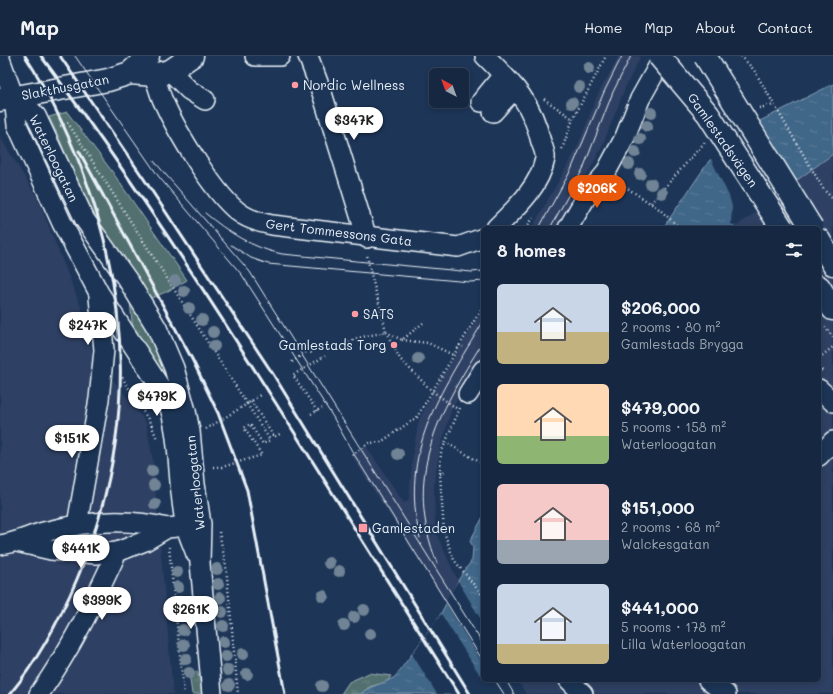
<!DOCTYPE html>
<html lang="en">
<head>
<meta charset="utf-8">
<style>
  :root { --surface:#162841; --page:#23344c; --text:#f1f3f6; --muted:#9ea6b1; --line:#35445a; --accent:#ea580c }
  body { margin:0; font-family:Mali,sans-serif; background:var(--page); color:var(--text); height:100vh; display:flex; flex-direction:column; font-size:15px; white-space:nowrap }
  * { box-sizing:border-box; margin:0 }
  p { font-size:13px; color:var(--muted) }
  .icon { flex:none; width:22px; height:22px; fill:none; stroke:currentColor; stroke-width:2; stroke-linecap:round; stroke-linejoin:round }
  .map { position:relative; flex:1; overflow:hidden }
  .sheet { position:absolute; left:481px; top:170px; width:340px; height:456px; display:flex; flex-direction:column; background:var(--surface); border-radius:6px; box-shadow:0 2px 6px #0003,0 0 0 1px var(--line) }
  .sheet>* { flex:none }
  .needle { width:26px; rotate:319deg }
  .buttons { position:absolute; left:429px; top:12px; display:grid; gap:8px }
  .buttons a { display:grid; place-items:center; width:40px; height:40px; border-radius:6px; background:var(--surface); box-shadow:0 2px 6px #0003,0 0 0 1px var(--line); font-size:20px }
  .price { position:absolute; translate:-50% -34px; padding:0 9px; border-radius:14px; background:#fff; color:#222; font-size:13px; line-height:26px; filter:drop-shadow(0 1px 2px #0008) }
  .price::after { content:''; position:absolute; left:50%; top:24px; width:12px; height:9px; margin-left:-6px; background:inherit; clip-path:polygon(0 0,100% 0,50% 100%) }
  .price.active { background:var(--accent); color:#fff }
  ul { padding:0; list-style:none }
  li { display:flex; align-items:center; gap:12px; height:100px; padding:0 16px }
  li span { display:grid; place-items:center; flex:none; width:112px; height:80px; border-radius:6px; color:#555 }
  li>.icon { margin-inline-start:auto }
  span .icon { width:48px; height:48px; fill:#fffc; stroke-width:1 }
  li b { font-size:17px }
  h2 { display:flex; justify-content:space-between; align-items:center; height:48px; padding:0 16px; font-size:17px }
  header { display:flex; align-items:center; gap:24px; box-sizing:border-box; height:56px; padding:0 20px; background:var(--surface); border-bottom:1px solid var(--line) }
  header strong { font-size:19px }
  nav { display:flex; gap:22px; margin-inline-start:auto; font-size:14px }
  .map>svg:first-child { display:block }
  .built { fill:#2f4164 }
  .grass { fill:url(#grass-tufts); stroke:#9eb0b4 }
  .park { fill:#53706f; stroke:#9eb0b4 }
  .water { fill:url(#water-ripples); stroke:#849eb5 }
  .pier { fill:#1d3557 }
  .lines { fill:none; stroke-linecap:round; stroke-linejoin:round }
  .minor-casing { stroke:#e8f1f8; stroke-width:22 }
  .major-casing { stroke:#e8f1f8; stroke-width:25 }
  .path { stroke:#e8f1f8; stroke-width:2.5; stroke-dasharray:1 3; stroke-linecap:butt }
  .minor { stroke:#1d3557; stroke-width:19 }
  .major { stroke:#1d3557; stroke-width:22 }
  .tram { stroke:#e8f1f8; stroke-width:1 }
  .rail { stroke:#e8f1f8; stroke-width:3 }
  .major-bridge-casing { stroke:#e8f1f8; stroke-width:25; stroke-linecap:butt }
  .major-bridge { stroke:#1d3557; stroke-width:22 }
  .tree { fill:#708495 }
  .poi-dot { fill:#ff9aa2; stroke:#1d3557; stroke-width:1.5 }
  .labels { text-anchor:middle; stroke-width:3.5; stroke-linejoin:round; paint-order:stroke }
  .poi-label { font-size:13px; fill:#e8f1f8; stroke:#1d3557; text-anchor:start }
  .street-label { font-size:13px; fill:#e8f1f8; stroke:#1d3557 }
</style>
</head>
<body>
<header>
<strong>Map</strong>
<nav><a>Home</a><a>Map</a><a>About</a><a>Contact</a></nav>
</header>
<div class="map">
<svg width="833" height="638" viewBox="0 0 833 638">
  <defs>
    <pattern id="grass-tufts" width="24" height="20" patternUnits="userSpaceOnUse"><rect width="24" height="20" fill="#53706f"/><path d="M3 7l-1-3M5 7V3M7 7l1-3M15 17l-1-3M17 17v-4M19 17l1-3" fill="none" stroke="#6c8584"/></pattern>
    <pattern id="water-ripples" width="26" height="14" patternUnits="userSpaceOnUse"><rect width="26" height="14" fill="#416688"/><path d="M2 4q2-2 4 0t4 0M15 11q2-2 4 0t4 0" fill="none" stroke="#5c7c9a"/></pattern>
  </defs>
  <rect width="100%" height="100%" fill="#1d3557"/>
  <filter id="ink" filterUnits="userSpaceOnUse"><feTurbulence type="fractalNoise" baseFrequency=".025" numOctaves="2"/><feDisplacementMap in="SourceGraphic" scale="8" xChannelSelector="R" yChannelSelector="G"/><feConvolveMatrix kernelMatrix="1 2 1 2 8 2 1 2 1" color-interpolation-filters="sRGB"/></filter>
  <g filter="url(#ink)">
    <g class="built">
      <path d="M619,0H641L625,32L602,91L559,172H532L576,94L598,38Z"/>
      <path d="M0,81L37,141L83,256L92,296L146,367L153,404L173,638H0Z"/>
      <path d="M833,98V638H526L517,624H819V172H731Z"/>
      <path d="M483,253V300L452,352L439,396L434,429L435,475L458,525L445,546L352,400L366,390L404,447L409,443L413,396L419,364L435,333Z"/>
    </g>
    <g class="grass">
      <path d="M130,244L146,270L171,324L166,327L133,277Z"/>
      <path d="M197,615L204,638H192L189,617Z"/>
      <path d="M369,617L391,620L387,626L369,631L361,638H341L349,626Z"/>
    </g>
    <path class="park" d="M67,56L111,114L187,224L168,235L149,243L90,162L60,84L49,61Z"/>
    <g class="water">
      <path d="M833,28V98L731,172H663L709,105L754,68Z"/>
      <path d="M483,461V614L464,638H361C371,629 384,628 395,621L439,561L459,523L472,504L473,491L470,485Z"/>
    </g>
    <g class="pier">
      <path d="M759,63L797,126L737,170L731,168L732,150L729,140L710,101Z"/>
      <path d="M458,525L483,567V608L445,546Z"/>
      <path d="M441,558L480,619L465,638H437L412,598Z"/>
    </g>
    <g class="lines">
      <g class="minor-casing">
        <g id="minor">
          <path d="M255,0H280"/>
          <path d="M308,0L322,37L367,182"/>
          <path d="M485,0C513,28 532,46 541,86C543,91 546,98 545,103C539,132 515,153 496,172"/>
          <path d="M0,3L14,42L17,69L62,167L99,237L166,340C182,381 176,426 186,470C188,479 193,489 196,498"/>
          <path d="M170,15L189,34L205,44"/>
          <path d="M154,19C157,27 159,36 163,45C176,74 217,144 243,159C251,164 262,167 272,169L458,191L483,182"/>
          <path d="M14,42L27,50L36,60L85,164L129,226L157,272L174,312L186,355L190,375L195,428L201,468L200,507L212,638"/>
          <path d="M481,46L503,19"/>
          <path d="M493,56L515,32"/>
          <path d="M568,172L588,138L605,118L625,81L640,43L664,0"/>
          <path d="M819,333L833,346"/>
          <path d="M468,338L483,314"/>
          <path d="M819,400L833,385"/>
          <path d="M77,469L99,343L104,294L99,241"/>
          <path d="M17,486L51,494L96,498L117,496L145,485L167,472L197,469"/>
          <path d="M0,489C16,487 29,480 44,476C85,465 126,461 167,472"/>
          <path d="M569,624L583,638"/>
          <path d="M708,624L726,638"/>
          <path d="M39,638C71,593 94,546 117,496"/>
        </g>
      </g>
      <g class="major-casing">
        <g id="major">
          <path d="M130,17L148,0"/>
          <path d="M0,44L108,24L130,17L154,19L170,15L192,0"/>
          <path d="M819,184L833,208"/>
          <path d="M819,231L833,253"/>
        </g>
      </g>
      <g class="path">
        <path d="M741,0L754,14L824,134L833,143"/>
        <path d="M544,43L573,63"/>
        <path d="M759,52L774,49"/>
        <path d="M60,70L68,67L247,348L260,339"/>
        <path d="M562,93L573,63L606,0"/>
        <path d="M618,126L659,153L680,172"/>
        <path d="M651,147L705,86"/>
        <path d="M526,172L533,162"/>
        <path d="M825,271L833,281"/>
        <path d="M386,276L400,303L432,335L456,352"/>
        <path d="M386,276L402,284L423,267"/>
        <path d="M402,284L428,287L453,299"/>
        <path d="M459,289L463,291"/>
        <path d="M342,290L357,282L386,276C381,249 371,225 367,198"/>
        <path d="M819,302L833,291"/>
        <path d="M292,306L309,294L312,298"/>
        <path d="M819,311L824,317"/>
        <path d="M120,318L151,368L157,383"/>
        <path d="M251,345L274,381L280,378"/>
        <path d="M460,352L441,397L440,418L444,476L454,504L483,540"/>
        <path d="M317,355L293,319L325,300"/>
        <path d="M311,358L322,352"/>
        <path d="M206,373L247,348L270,384L263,388L250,368L244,372L262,399L222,411H212"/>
        <path d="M445,386L483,408"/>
        <path d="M352,399L369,387L381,386L417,361L483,250"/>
        <path d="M440,418L445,416"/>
        <path d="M219,476L226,510L238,638"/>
        <path d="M169,491L184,638"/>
      </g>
      <use href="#minor" class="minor"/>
      <use href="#major" class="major"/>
      <g class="tram">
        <path d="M75,0L159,121L242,219L333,361L352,395L483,605"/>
        <path d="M154,105L250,216L483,588"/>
        <path d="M205,157C228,176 252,192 282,198L472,216L483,215"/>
        <path d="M539,172L571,114L604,36L622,0"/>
        <path d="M550,172L583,113L613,36L631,0"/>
        <path d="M231,189L251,202L268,208L470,226L483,225"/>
        <path d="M420,482C399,395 440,337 483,266"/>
        <path d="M437,507C403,421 437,358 483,286"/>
        <path d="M495,624L504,638"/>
        <path d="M506,624L514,638"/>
      </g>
      <g class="rail">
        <path d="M41,0C193,204 322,424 459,638"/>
        <path d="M60,0L144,123L273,318L470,638"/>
        <path d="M79,95L192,303L218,357L247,434L285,638"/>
        <path d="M10,638C38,604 60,563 77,523C134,388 134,253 83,116C67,75 49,36 25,0"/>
      </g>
      <g class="major-bridge-casing">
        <g id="major-bridge">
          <path d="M659,0L708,58L782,172"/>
          <path d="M705,0L812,172"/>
        </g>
      </g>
      <use href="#major-bridge" class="major-bridge"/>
    </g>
    <g class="tree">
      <circle cx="589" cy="12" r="6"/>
      <circle cx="579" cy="31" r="6"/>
      <circle cx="572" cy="47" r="6"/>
      <circle cx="651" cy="57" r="6"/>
      <circle cx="647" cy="70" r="6"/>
      <circle cx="640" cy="83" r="6"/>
      <circle cx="635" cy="96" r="6"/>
      <circle cx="629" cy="108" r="6"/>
      <circle cx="640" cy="118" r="6"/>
      <circle cx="651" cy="128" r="6"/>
      <circle cx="662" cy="137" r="6"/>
      <circle cx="175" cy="225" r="6"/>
      <circle cx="184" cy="235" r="6"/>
      <circle cx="189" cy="252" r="6"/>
      <circle cx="202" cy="264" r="6"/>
      <circle cx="213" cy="276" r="6"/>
      <circle cx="214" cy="290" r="6"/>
      <circle cx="418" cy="303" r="6"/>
      <circle cx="398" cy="398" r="6"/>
      <circle cx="152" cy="415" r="6"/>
      <circle cx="154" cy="429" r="6"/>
      <circle cx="155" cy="448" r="6"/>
      <circle cx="329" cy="507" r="6"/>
      <circle cx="217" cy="513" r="6"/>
      <circle cx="339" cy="515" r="6"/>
      <circle cx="177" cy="516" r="6"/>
      <circle cx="218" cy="528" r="6"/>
      <circle cx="178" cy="531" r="6"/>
      <circle cx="323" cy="540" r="6"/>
      <circle cx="220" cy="542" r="6"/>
      <circle cx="180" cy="546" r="6"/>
      <circle cx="364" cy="554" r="6"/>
      <circle cx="222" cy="556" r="6"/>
      <circle cx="181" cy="559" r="6"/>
      <circle cx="354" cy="561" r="6"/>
      <circle cx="344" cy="569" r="6"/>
      <circle cx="223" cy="570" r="6"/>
      <circle cx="183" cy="574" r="6"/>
      <circle cx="370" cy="578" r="6"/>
      <circle cx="224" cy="586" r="6"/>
      <circle cx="184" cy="589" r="6"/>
      <circle cx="243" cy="598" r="6"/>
      <circle cx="226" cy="600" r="6"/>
      <circle cx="186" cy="603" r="6"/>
      <circle cx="228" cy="614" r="6"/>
      <circle cx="189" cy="617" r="6"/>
      <circle cx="247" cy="618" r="6"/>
      <circle cx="229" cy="629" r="6"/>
      <circle cx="322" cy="630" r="6"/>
    </g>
  </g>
  <g class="poi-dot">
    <circle cx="295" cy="29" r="4"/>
    <circle cx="355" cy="258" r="4"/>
    <circle cx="394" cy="289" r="4"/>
    <rect x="358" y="467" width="10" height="10" rx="2"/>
  </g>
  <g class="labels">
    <g class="poi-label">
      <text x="303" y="34">Nordic Wellness</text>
      <text x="363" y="263">SATS</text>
      <text x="386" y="294" text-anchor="end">Gamlestads Torg</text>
      <text x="372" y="477">Gamlestaden</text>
    </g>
    <g class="street-label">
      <text transform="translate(65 31) rotate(-11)" y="5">Slakthusgatan</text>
      <text transform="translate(723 84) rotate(55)" y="5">Gamlestadsvägen</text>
      <text transform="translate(54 102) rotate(64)" y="5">Waterloogatan</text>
      <text transform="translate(339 176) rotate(7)" y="5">Gert Tommessons Gata</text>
      <text transform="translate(195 427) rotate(-96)" y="5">Waterloogatan</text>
    </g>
  </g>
</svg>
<div class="buttons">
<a><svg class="needle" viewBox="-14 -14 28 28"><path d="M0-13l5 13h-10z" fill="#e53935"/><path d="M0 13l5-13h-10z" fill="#9ea6b1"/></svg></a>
</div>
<b class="price" style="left:354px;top:85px">$347K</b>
<b class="price active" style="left:597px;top:153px">$206K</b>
<b class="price" style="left:88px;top:290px">$247K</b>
<b class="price" style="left:157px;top:361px">$479K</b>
<b class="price" style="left:72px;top:403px">$151K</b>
<b class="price" style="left:81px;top:513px">$441K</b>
<b class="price" style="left:102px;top:565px">$399K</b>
<b class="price" style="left:191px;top:574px">$261K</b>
<section class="sheet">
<h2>8 homes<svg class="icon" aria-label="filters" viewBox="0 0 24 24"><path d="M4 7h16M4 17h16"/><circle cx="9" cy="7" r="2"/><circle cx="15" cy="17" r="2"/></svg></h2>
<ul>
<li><span style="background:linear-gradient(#c9d6e8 60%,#c2b280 0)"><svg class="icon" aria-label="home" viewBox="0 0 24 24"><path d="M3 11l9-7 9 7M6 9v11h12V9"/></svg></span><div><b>$206,000</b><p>2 rooms · 80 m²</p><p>Gamlestads Brygga</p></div></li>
<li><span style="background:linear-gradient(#ffd9b3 65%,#8fb573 0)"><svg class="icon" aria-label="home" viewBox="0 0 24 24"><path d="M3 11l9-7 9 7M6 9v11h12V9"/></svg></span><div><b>$479,000</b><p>5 rooms · 158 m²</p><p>Waterloogatan</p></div></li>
<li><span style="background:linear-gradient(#f6c9c9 70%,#9aa5b1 0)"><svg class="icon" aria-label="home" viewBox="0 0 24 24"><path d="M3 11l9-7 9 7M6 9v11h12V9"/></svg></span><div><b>$151,000</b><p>2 rooms · 68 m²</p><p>Walckesgatan</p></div></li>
<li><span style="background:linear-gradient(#c9d6e8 75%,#c2b280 0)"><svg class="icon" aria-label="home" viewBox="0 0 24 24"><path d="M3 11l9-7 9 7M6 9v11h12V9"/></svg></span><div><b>$441,000</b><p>5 rooms · 178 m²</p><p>Lilla Waterloogatan</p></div></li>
</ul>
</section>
</div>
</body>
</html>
